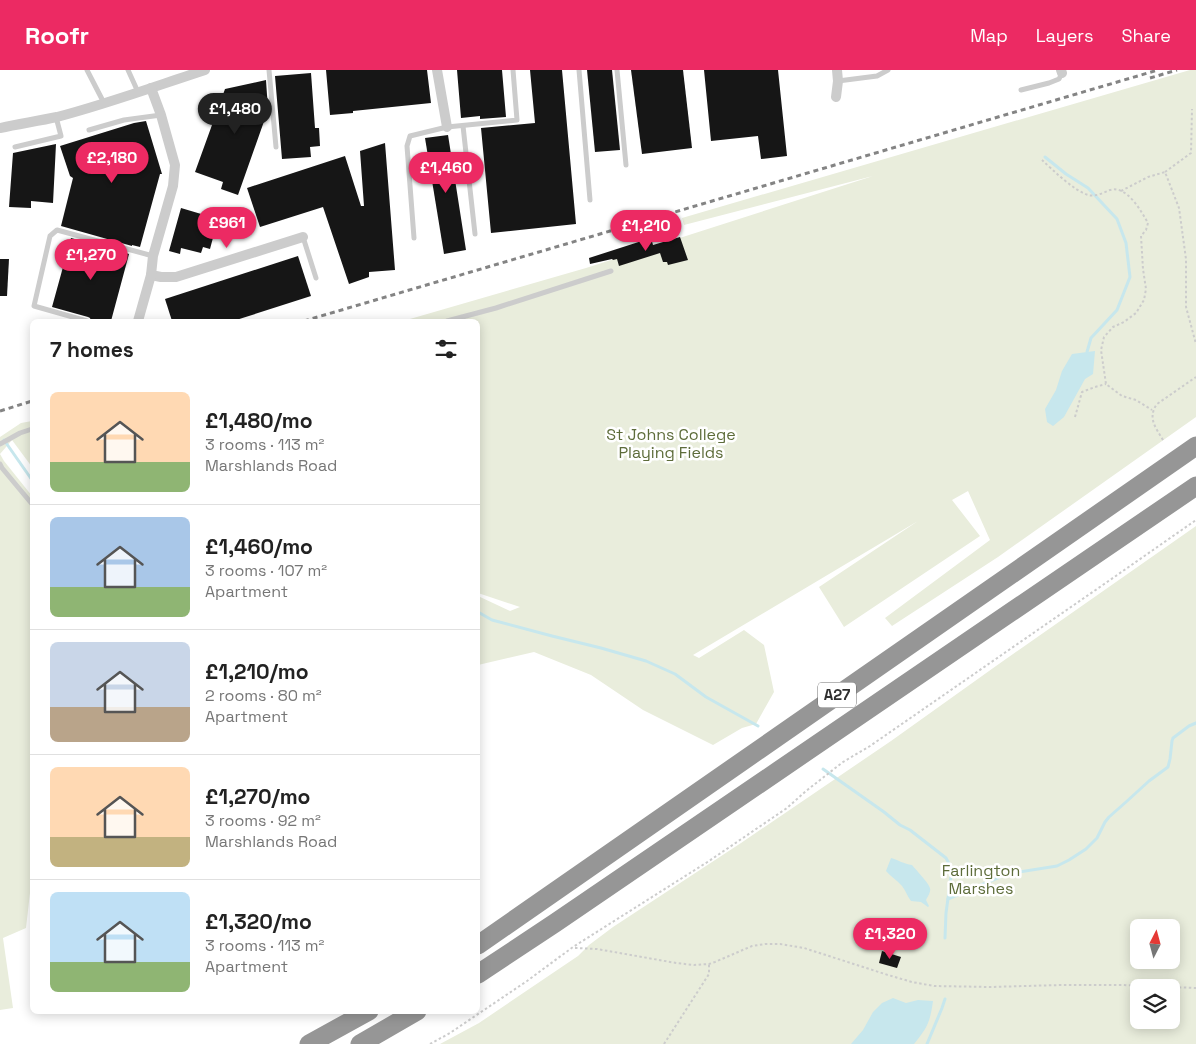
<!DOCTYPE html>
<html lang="en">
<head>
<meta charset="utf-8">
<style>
  :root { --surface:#fff; --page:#f6f6f6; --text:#222; --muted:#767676; --line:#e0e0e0; --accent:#ec2a63 }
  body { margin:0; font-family:"Space Grotesk",sans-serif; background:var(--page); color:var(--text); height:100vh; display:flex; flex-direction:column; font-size:19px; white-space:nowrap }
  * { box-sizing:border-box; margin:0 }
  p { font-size:16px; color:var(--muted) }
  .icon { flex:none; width:28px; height:28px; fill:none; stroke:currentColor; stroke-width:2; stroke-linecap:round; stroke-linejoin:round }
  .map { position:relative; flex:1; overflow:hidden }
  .sheet { position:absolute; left:30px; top:249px; width:450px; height:695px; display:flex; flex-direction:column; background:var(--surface); border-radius:8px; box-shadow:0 2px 12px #0003 }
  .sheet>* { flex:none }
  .needle { width:32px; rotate:6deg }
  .tools { position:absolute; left:1130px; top:849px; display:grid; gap:10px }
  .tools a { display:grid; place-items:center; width:50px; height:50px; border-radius:8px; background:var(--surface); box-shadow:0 2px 12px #0003; font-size:25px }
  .price { position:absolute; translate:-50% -42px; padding:0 11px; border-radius:18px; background:var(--accent); color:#fff; font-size:16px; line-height:32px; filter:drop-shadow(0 1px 2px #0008) }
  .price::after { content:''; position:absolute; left:50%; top:30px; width:15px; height:11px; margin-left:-8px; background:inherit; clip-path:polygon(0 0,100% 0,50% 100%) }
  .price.active { background:#222; color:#fff }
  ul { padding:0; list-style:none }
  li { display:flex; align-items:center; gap:15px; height:125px; padding:0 20px }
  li+li { border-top:1px solid var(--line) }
  li span { display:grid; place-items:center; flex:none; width:140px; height:100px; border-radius:8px; color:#555 }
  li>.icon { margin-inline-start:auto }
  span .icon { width:60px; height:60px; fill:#fffc; stroke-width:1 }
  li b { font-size:21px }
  h2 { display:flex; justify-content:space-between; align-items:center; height:60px; padding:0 20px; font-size:21px }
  header { display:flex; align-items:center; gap:30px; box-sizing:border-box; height:70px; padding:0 25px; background:var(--accent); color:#fff }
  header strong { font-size:24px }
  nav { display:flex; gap:28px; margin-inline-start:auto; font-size:18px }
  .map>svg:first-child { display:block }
  .green { fill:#e9eddc; fill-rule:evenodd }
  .water { fill:#c7e7ed }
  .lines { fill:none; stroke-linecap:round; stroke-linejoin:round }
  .stream { stroke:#c7e7ed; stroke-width:3 }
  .building { fill:#161616 }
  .path { stroke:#ccc; stroke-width:2; stroke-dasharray:2.5 2.5; stroke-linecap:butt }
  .lane { stroke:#ccc; stroke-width:5 }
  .street { stroke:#ccc; stroke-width:10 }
  .highway { stroke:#969696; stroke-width:19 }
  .rail { stroke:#848484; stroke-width:3; stroke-dasharray:5 4; stroke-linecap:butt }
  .labels { text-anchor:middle; stroke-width:5; stroke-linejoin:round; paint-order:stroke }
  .shield { fill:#fff; stroke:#6d6d6d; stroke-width:1 }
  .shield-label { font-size:15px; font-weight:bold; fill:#2f2f2f }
  .park-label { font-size:16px; fill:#5d6c3a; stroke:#fff }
</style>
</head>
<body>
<header>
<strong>Roofr</strong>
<nav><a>Map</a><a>Layers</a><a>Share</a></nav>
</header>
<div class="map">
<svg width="1196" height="974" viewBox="0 0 1196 974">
  <rect width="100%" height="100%" fill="#fff"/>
  <g class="green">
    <path d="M1190,0H1196V347L998,487L892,556L885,548L990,470L968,421L952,430L980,466L844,557L819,517L918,451L693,585L699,588L744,560L764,575L774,622L756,654L742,658L713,675L643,640L591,605L534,582L478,595V526L510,541L520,537L478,523V251H403L586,198L873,106L684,155L682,148Z"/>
    <path d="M32,351V397L12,370L0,384L4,391L32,426V805L26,858L3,868L13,938L0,940V367L21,353Z"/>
    <path d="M1196,456V974H440L479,953L578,886L589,875L613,857L741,773L891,671L996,596ZM1139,858H1171V890H1139ZM1139,918H1171V950H1139Z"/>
  </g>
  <g class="water">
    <path d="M1095,281L1093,304L1085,309L1064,347L1053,356L1047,352L1045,339L1056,320L1062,301L1072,284Z"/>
    <path d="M891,788C898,790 904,794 912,795C916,800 928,812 930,818C931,822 928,826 926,830L929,836L928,837L921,832L911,831C907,826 906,821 902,816C897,810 891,807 886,801Z"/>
    <path d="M893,928L906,933L918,930L933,931C930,953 927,958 914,974H851L863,960L873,942L882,933Z"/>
  </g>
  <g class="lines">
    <g class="stream">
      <path d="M1045,87L1066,104L1088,118L1117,149L1126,173L1130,207L1117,240L1091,268L1087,282"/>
      <path d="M4,370L32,410"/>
      <path d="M478,542L492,550L552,566L601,578L646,591L675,604L706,627L758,656"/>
      <path d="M823,699L884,742L900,755L910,760L946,788L952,799L946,843L945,868"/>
      <path d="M948,829L1007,804L1057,796L1069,790L1086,779L1097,768L1105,752L1109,747L1126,732L1149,711L1168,697L1170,689L1172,671L1173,668L1189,656L1196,653"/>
      <path d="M927,974L942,938L945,929"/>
    </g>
  </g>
  <g class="building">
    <path d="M326,0H427L431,33L353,41V43L330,45Z"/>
    <path d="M457,0H502L506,47L480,49V46L461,48Z"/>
    <path d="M530,0H562L576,154L491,163L481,58L535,53Z"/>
    <path d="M587,0H612L620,80L595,82Z"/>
    <path d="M631,0H683L692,78L642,84Z"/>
    <path d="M704,0H778L787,86L761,89L758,66L711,71Z"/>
    <path d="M311,3L315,58H319L320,76L310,77L311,87L282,89L275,6Z"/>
    <path d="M266,10L268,40L238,125L221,119L223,112L195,102L225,19Z"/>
    <path d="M146,51L162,104H160L140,177L132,175V176L61,156L73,108L70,106L60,76L134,53Z"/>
    <path d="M448,65L466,180L444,184L425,68Z"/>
    <path d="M385,73L395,200L369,202V207L349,214L323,137L260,157L247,118L345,86L361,136H364L360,81Z"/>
    <path d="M56,74L53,133L31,131V138L9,137L13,83Z"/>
    <path d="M181,138L218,149L210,179L203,177L201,183L181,178L180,184L169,181Z"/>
    <path d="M680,167L688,190L668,195L667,192H663L660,183L619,196L617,189L613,190L612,189L590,194L589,188L651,168L653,175Z"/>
    <path d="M71,168L129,184L111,251H91L90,248L88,247L52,237Z"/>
    <path d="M298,186L311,226L233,251H172L165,229Z"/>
    <path d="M0,189H9L7,226H0Z"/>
    <path d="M882,881L901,887L897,898L879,893Z"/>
  </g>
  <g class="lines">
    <g class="path">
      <path d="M1042,90C1054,101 1073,120 1088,125C1095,127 1103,123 1110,120C1127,115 1141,141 1148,153L1146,160L1141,166L1143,199L1146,219L1144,230L1136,243L1124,252L1113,257L1104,267L1101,280L1106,314L1122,326L1136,330L1152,340"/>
      <path d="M1165,102L1191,83L1192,39"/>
      <path d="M1121,121L1148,107L1165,102L1179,138L1186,189V237L1196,274"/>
      <path d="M1075,347L1082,322L1095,317L1106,314"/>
      <path d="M1163,370C1156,358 1147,348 1157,334L1196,307"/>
      <path d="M575,878L597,879L676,893L694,895L709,894L715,892L752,876L765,874H780L804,878L888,905L912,912L934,916L990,917L1061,915H1123L1196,918"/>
      <path d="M430,974L450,963L527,911L573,877L709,791L787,738L806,721L843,692L870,676L1110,510L1196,450"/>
      <path d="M664,974L709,904V894"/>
    </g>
    <g class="lane">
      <path d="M87,0L104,33"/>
      <path d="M128,0L138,22"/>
      <path d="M269,0L276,77"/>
      <path d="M579,0L590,130"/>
      <path d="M617,0L626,95"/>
      <path d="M838,11L877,6L888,0"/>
      <path d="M1021,20L1049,13L1059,9L1062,3"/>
      <path d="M463,56L475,164"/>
      <path d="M89,60L124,50L161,45"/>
      <path d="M15,77L61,66L56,47"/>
      <path d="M303,167L316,208"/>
      <path d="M414,168L407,76L410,66L447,57L517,50L513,0"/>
      <path d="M87,251L34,236L50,166L57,160L153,186"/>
      <path d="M447,251L496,238L611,201"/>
      <path d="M0,374L20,363L32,359"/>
      <path d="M0,394L2,398L32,434"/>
    </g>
    <g class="street">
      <path d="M437,0L447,57"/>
      <path d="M1061,0L1062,3"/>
      <path d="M836,27L838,11L837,0"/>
      <path d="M0,58C19,54 38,51 57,47C107,34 156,16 205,0"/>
      <path d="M151,205L161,207H176L303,167"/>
      <path d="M138,251L151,205L153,186L173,116L175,95L161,45L151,18"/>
    </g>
    <g class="highway">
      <path d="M478,875L1196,376"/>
      <path d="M478,904L555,853L1196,416"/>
      <path d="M309,974L369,941"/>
      <path d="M360,974L417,941"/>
    </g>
    <g class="rail">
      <path d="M1150,8L1177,0"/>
      <path d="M304,251L1158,0"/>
      <path d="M0,341L32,331"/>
    </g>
  </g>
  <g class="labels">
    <rect class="shield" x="818" y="612.5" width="38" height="25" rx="4"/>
    <g class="shield-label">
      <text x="837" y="630">A27</text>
    </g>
    <g class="park-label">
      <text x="671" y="370">St Johns College<tspan x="671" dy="18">Playing Fields</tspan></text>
      <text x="981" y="806">Farlington<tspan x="981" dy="18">Marshes</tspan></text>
    </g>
  </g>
</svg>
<div class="tools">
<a><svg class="needle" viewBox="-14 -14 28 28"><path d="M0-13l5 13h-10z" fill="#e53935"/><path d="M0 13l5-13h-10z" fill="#767676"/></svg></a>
<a><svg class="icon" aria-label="layers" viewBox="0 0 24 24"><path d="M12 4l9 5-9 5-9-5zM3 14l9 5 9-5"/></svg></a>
</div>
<b class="price active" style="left:235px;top:65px">£1,480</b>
<b class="price" style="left:112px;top:114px">£2,180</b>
<b class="price" style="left:446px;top:124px">£1,460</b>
<b class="price" style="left:227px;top:179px">£961</b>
<b class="price" style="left:646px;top:182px">£1,210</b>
<b class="price" style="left:91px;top:211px">£1,270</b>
<b class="price" style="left:890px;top:890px">£1,320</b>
<section class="sheet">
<h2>7 homes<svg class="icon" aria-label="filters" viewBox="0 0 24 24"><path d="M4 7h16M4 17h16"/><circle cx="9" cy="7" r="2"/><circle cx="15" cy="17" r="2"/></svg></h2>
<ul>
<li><span style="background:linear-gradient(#ffd9b3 70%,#8fb573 0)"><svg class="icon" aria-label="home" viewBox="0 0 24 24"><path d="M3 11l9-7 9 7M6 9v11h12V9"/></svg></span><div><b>£1,480/mo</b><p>3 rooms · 113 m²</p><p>Marshlands Road</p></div></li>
<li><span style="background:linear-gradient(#a9c7e8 70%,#8fb573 0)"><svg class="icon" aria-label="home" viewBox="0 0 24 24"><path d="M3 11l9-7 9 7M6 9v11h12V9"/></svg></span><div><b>£1,460/mo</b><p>3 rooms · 107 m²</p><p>Apartment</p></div></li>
<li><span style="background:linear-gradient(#c9d6e8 65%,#b9a48a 0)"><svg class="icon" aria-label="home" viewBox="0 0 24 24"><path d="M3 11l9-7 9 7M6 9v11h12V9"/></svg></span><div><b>£1,210/mo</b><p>2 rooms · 80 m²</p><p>Apartment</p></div></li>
<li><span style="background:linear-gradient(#ffd9b3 70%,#c2b280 0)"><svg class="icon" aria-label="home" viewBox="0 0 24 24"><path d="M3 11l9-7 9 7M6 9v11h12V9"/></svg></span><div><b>£1,270/mo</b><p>3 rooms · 92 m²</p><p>Marshlands Road</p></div></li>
<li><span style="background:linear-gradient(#bfe0f5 70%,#8fb573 0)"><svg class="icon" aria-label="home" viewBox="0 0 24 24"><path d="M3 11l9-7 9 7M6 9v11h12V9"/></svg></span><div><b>£1,320/mo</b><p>3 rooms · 113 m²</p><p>Apartment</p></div></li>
</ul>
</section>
</div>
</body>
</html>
